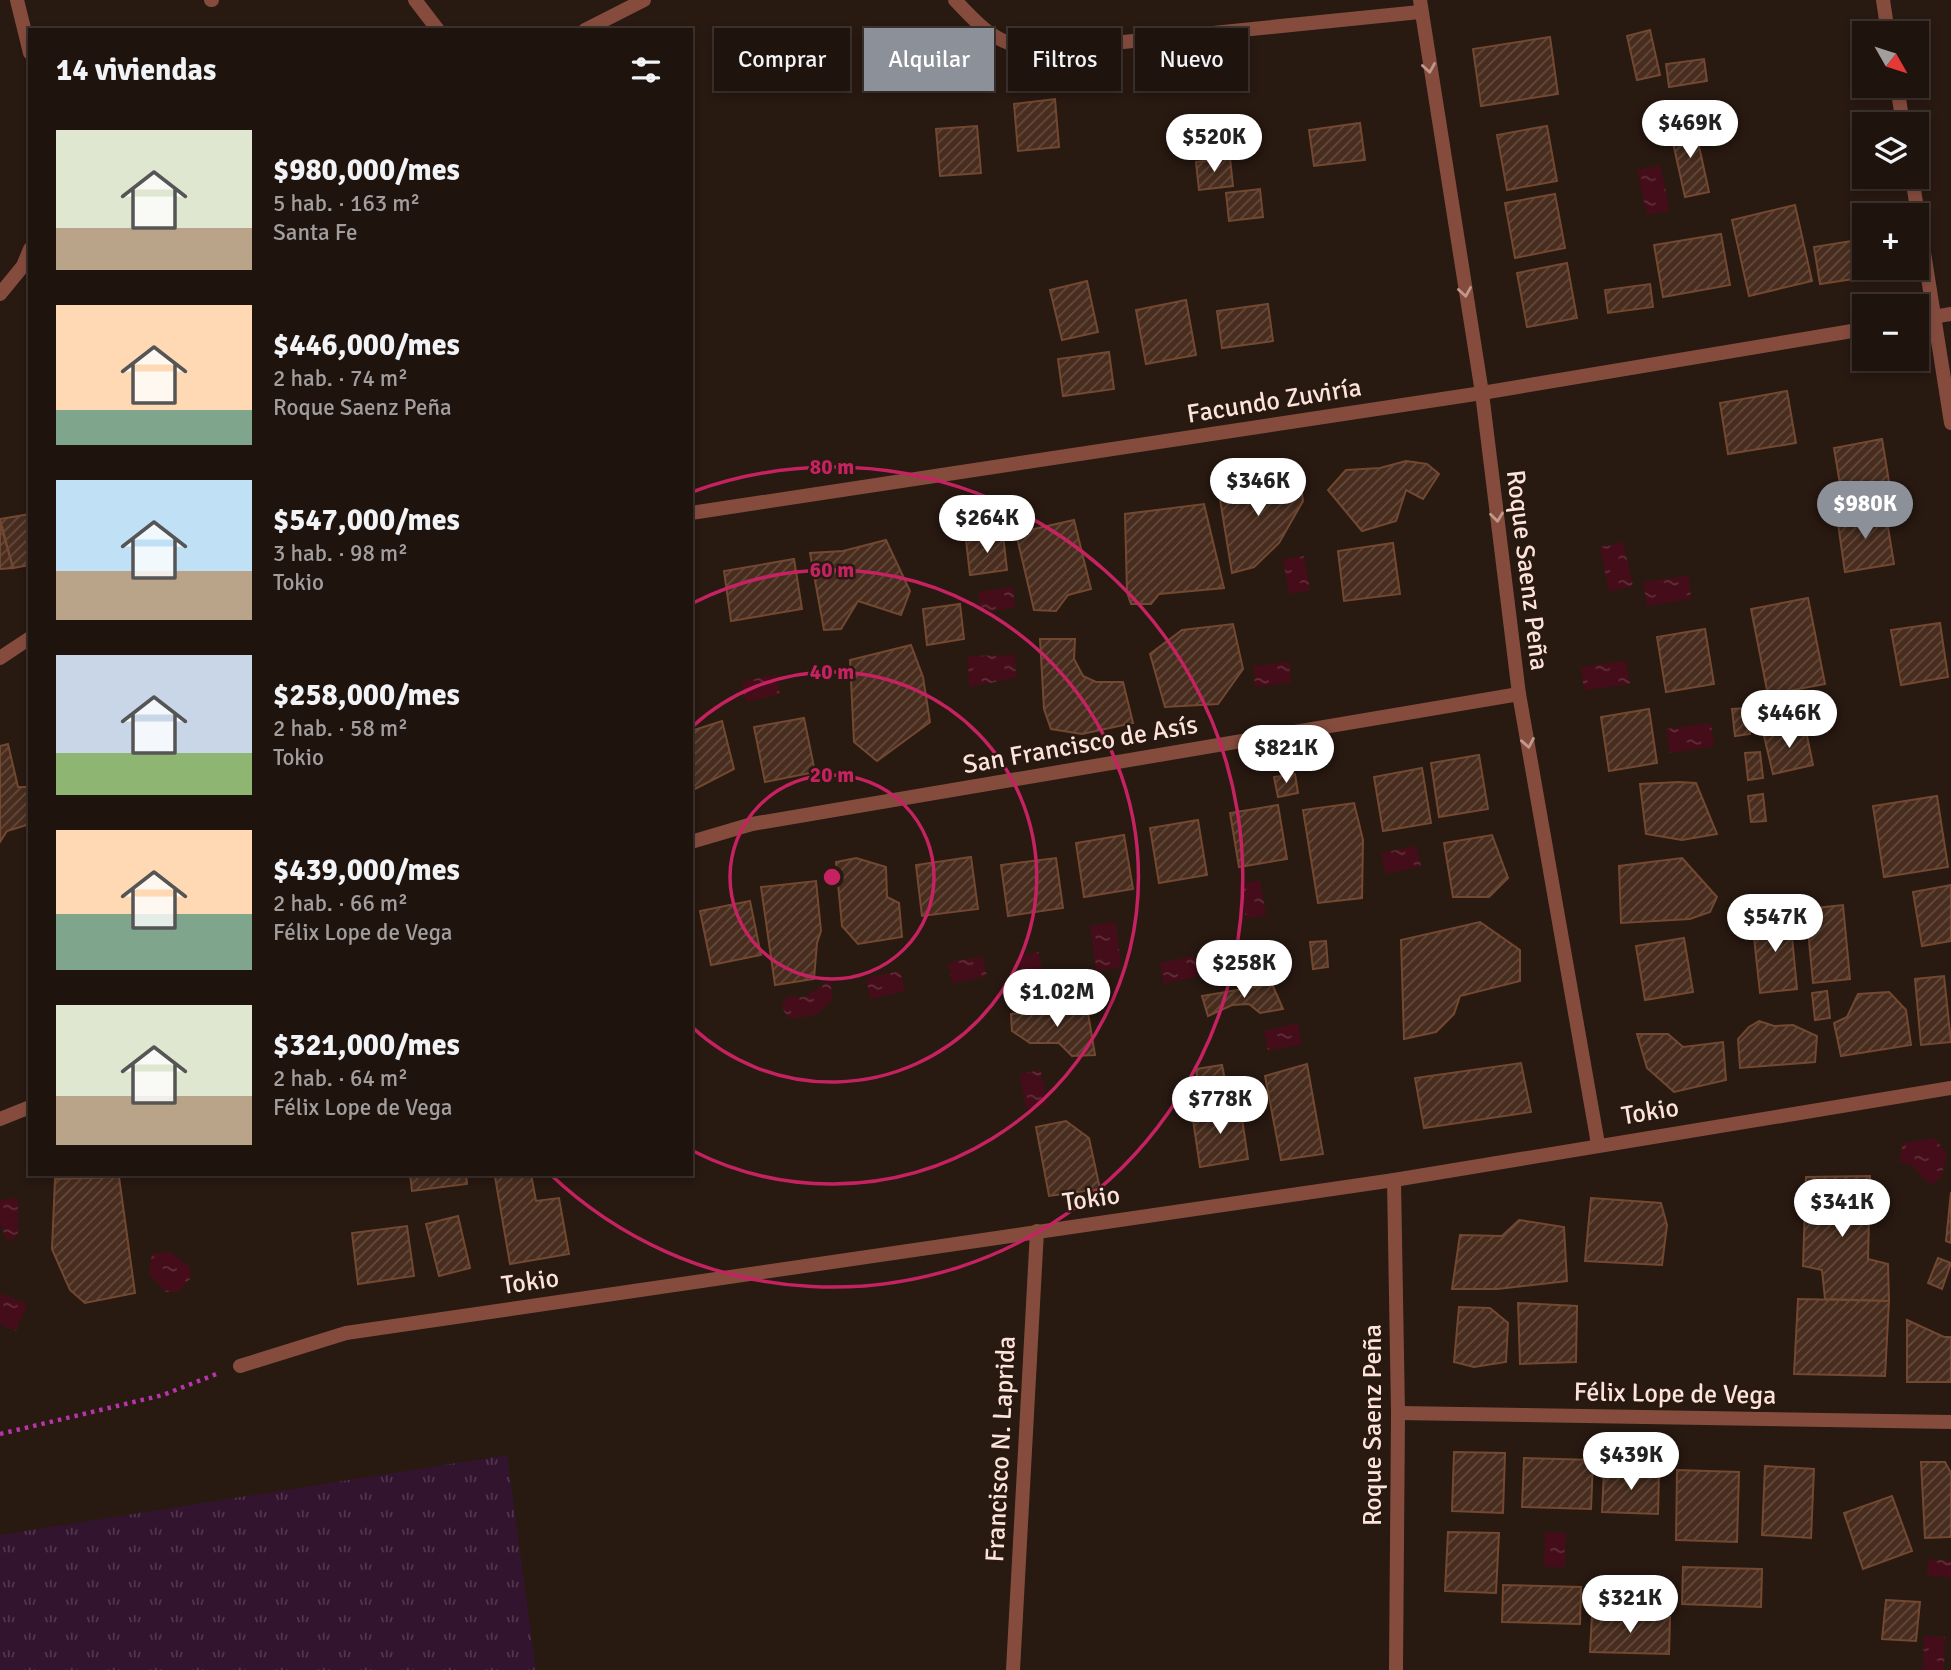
<!DOCTYPE html>
<html lang="es">
<head>
<meta charset="utf-8">
<style>
  :root { --surface:#1e130d; --page:#261c16; --text:#f1f3f6; --muted:#a19e9d; --line:#3c322e; --accent:#8c9099 }
  body { margin:0; font-family:Signika,sans-serif; background:var(--page); color:var(--text); height:100vh; display:flex; flex-direction:column; font-size:26px; white-space:nowrap }
  * { box-sizing:border-box; margin:0 }
  p { font-size:23px; color:var(--muted) }
  .icon { flex:none; width:38px; height:38px; fill:none; stroke:currentColor; stroke-width:2; stroke-linecap:round; stroke-linejoin:round }
  .map { position:relative; flex:1; overflow:hidden }
  .details { position:absolute; left:28px; top:28px; width:665px; height:1148px; display:flex; flex-direction:column; background:var(--surface); border-radius:0px; box-shadow:0 4px 10px #0003,0 0 0 2px var(--line) }
  .details>* { flex:none }
  .banner { position:absolute; left:714px; top:28px; width:665px; height:63px; display:flex; gap:14px }
  .needle { width:46px; rotate:129deg }
  .fabs { position:absolute; left:1852px; top:21px; display:grid; gap:14px }
  .fabs a { display:grid; place-items:center; width:77px; height:77px; border-radius:0px; background:var(--surface); box-shadow:0 4px 10px #0003,0 0 0 2px var(--line); font-size:35px }
  .price { position:absolute; translate:-50% -60px; padding:0 16px; border-radius:24px; background:#fff; color:#222; font-size:23px; line-height:46px; filter:drop-shadow(0 2px 4px #0008) }
  .price::after { content:''; position:absolute; left:50%; top:42px; width:21px; height:16px; margin-left:-10px; background:inherit; clip-path:polygon(0 0,100% 0,50% 100%) }
  .price.selected { background:var(--accent); color:#fff }
  ul { padding:0; list-style:none }
  li { display:flex; align-items:center; gap:21px; height:175px; padding:0 28px }
  li span { display:grid; place-items:center; flex:none; width:196px; height:140px; border-radius:0px; color:#555 }
  li>.icon { margin-inline-start:auto }
  span .icon { width:84px; height:84px; fill:#fffc; stroke-width:1 }
  li b { font-size:30px }
  h2 { display:flex; justify-content:space-between; align-items:center; height:84px; padding:0 28px; font-size:30px }
  .chip { padding:0 24px; border-radius:0px; background:var(--surface); box-shadow:0 4px 10px #0003,0 0 0 2px var(--line); font-size:24px; line-height:63px }
  .chip.selected { background:var(--accent); color:#fff }
  .map>svg:first-child { display:block }
  .grass { fill:url(#grass-tufts) }
  .water { fill:url(#water-ripples) }
  .building { fill:url(#building-hatch); stroke:#734831; stroke-width:2 }
  .lines { fill:none; stroke-linecap:round; stroke-linejoin:round }
  .path { stroke:#b635aa; stroke-width:4.5; stroke-dasharray:3.5 5; stroke-linecap:butt }
  .minor { stroke:#854c3e; stroke-width:14 }
  .oneway { stroke:#c1988c }
  .ring { fill:none; stroke:#c52261; stroke-width:3.5 }
  .labels { text-anchor:middle; stroke-width:5; stroke-linejoin:round; paint-order:stroke }
  .street-label { font-size:26px; fill:#fde3da; stroke:#281911 }
  .centre { fill:#c52261; stroke:#281911; stroke-width:3.5 }
  .ring-label { font-size:21px; text-anchor:middle; font-weight:bold; fill:#c52261; stroke:#281911; stroke-width:5; stroke-linejoin:round; paint-order:stroke }
</style>
</head>
<body>
<div class="map">
<svg width="1951" height="1670" viewBox="0 0 1951 1670">
  <defs>
    <pattern id="grass-tufts" width="24" height="20" patternUnits="userSpaceOnUse" patternTransform="scale(1.75)"><rect width="24" height="20" fill="#32142e"/><path d="M3 7l-1-3M5 7V3M7 7l1-3M15 17l-1-3M17 17v-4M19 17l1-3" fill="none" stroke="#51364c"/></pattern>
    <pattern id="water-ripples" width="26" height="14" patternUnits="userSpaceOnUse" patternTransform="scale(1.75)"><rect width="26" height="14" fill="#450d19"/><path d="M2 4q2-2 4 0t4 0M15 11q2-2 4 0t4 0" fill="none" stroke="#61303a"/></pattern>
    <pattern id="building-hatch" width="6" height="6" patternUnits="userSpaceOnUse" patternTransform="scale(1.75)"><rect width="6" height="6" fill="#482d1e"/><path d="M-1 1l2-2M0 6l6-6M5 7l2-2" fill="none" stroke="#634b3e"/></pattern>
  </defs>
  <rect width="100%" height="100%" fill="#281911"/>
  <path class="grass" d="M507,1455L536,1670H0V1535Z"/>
  <g class="water">
    <path d="M1660,165L1670,210L1647,215L1637,170Z"/>
    <path d="M1623,542L1633,586L1609,592L1600,547Z"/>
    <path d="M1304,556L1310,590L1289,594L1283,559Z"/>
    <path d="M1689,576L1691,599L1647,606L1643,582Z"/>
    <path d="M1013,587L1015,608L980,612L978,592Z"/>
    <path d="M1015,655L1016,678L969,687L968,656Z"/>
    <path d="M1626,661L1630,684L1584,690L1581,667Z"/>
    <path d="M1289,662L1291,683L1255,687L1253,666Z"/>
    <path d="M776,674L780,694L746,702L742,682Z"/>
    <path d="M1711,723L1714,746L1670,753L1666,729Z"/>
    <path d="M1416,846L1421,866L1386,874L1381,853Z"/>
    <path d="M1260,880L1266,915L1246,919L1240,884Z"/>
    <path d="M1116,922L1121,967L1096,971L1090,926Z"/>
    <path d="M1039,952L1044,987L1024,990L1019,956Z"/>
    <path d="M982,956L987,976L952,984L948,963Z"/>
    <path d="M1194,956L1198,976L1164,984L1160,963Z"/>
    <path d="M900,971L905,991L870,999L866,978Z"/>
    <path d="M830,980L833,999C819,1016 810,1018 788,1018L781,1006L788,996L805,997Z"/>
    <path d="M1298,1023L1302,1044L1268,1051L1264,1031Z"/>
    <path d="M1041,1070L1047,1105L1026,1109L1020,1074Z"/>
    <path d="M1935,1138L1947,1155L1941,1177L1934,1184L1924,1180L1914,1167L1899,1161L1903,1143Z"/>
    <path d="M18,1198V1236L7,1241L0,1223V1200Z"/>
    <path d="M170,1252L190,1267V1279L178,1292H166L149,1274L152,1253Z"/>
    <path d="M0,1293L27,1304L16,1331L0,1324Z"/>
    <path d="M1545,1532L1566,1533L1565,1567H1544Z"/>
    <path d="M1929,1559L1951,1561V1578L1927,1575Z"/>
    <path d="M1924,1636L1945,1637L1944,1670H1923Z"/>
  </g>
  <g class="building">
    <path d="M1650,30L1660,75L1637,80L1627,36Z"/>
    <path d="M1550,37L1558,94L1481,106L1473,49Z"/>
    <path d="M1704,59L1707,81L1669,87L1666,64Z"/>
    <path d="M1055,99L1059,147L1018,151L1014,104Z"/>
    <path d="M1360,123L1365,160L1314,166L1309,130Z"/>
    <path d="M1694,123L1709,192L1685,197L1670,129Z"/>
    <path d="M977,126L981,173L940,176L936,129Z"/>
    <path d="M1547,126L1557,181L1507,190L1497,135Z"/>
    <path d="M1230,158L1233,186L1199,190L1196,162Z"/>
    <path d="M1260,189L1263,217L1229,221L1226,193Z"/>
    <path d="M1555,194L1565,248L1515,258L1505,203Z"/>
    <path d="M1795,205L1812,281L1749,296L1732,220Z"/>
    <path d="M1721,234L1730,285L1663,297L1654,245Z"/>
    <path d="M1864,239V268H1873L1874,276L1820,284L1814,247Z"/>
    <path d="M1567,263L1577,318L1527,327L1517,273Z"/>
    <path d="M1087,281L1098,332L1062,340L1050,290Z"/>
    <path d="M1650,284L1653,307L1608,313L1605,290Z"/>
    <path d="M1186,300L1196,355L1146,364L1136,310Z"/>
    <path d="M1268,304L1273,341L1222,348L1217,311Z"/>
    <path d="M1109,352L1114,389L1063,396L1058,359Z"/>
    <path d="M1787,391L1796,443L1728,454L1720,403Z"/>
    <path d="M1882,439L1891,494L1843,502L1834,448Z"/>
    <path d="M1406,461L1427,464L1439,474L1423,499L1406,490L1396,521L1362,531L1328,490L1346,470L1380,468Z"/>
    <path d="M1300,478L1303,501L1279,543L1254,567L1232,573L1218,487Z"/>
    <path d="M1204,504L1224,588L1159,594L1151,604H1131L1127,592L1125,514Z"/>
    <path d="M1885,509L1894,564L1845,572L1837,517Z"/>
    <path d="M30,514V565L13,568L0,519Z"/>
    <path d="M1074,520L1091,589L1068,595L1056,611L1034,610L1016,533Z"/>
    <path d="M0,523L13,568L0,569Z"/>
    <path d="M1003,535L1007,570L970,575L966,540Z"/>
    <path d="M886,540L910,591L901,615L858,601L841,629L824,630L810,553L843,551Z"/>
    <path d="M1393,543L1400,594L1344,601L1338,551Z"/>
    <path d="M794,559L802,609L731,621L724,571Z"/>
    <path d="M1808,598L1825,684L1768,695L1751,609Z"/>
    <path d="M960,604L964,639L927,645L923,609Z"/>
    <path d="M1940,623L1948,677L1901,685L1891,630Z"/>
    <path d="M1233,624L1243,669L1218,704L1165,707L1150,654L1182,630Z"/>
    <path d="M1705,629L1714,684L1666,692L1657,637Z"/>
    <path d="M1040,639H1075L1074,659L1083,676L1096,682H1123L1133,723L1082,734L1051,729L1044,709Z"/>
    <path d="M911,645L923,677L930,722L877,761L854,742L850,660Z"/>
    <path d="M1748,708L1750,734L1735,736L1732,709Z"/>
    <path d="M1649,709L1657,763L1609,771L1601,717Z"/>
    <path d="M804,718L815,772L765,782L754,727Z"/>
    <path d="M722,721L734,769L691,791V731Z"/>
    <path d="M1805,726L1813,765L1773,774L1764,736Z"/>
    <path d="M8,744L18,787H30V824L7,831L0,842V746Z"/>
    <path d="M1760,752L1763,778L1748,780L1745,753Z"/>
    <path d="M1479,755L1488,809L1439,817L1431,763Z"/>
    <path d="M1422,768L1431,823L1383,831L1374,777Z"/>
    <path d="M1295,774L1298,793L1278,797L1274,777Z"/>
    <path d="M1679,782L1696,783L1717,834L1682,840L1646,834L1640,784Z"/>
    <path d="M1763,794L1766,821L1751,822L1748,796Z"/>
    <path d="M1937,796L1948,867L1884,877L1873,806Z"/>
    <path d="M1354,803L1363,840L1362,898L1318,903L1303,810Z"/>
    <path d="M1278,805L1287,859L1239,867L1230,813Z"/>
    <path d="M1198,820L1207,875L1159,883L1150,828Z"/>
    <path d="M1124,835L1133,889L1084,897L1076,843Z"/>
    <path d="M1492,835L1508,878L1489,897H1453L1444,843Z"/>
    <path d="M971,857L978,909L922,916L916,865Z"/>
    <path d="M856,858L886,867L887,897L899,903L902,937L858,944L842,926L836,862Z"/>
    <path d="M1056,858L1063,908L1008,916L1001,865Z"/>
    <path d="M1682,858L1717,897L1710,912L1690,919L1621,923L1619,866Z"/>
    <path d="M816,881L821,931L817,943L814,979L775,985L761,887Z"/>
    <path d="M1951,885V941L1922,946L1913,892Z"/>
    <path d="M750,901L761,955L711,965L700,911Z"/>
    <path d="M1843,905L1850,979L1813,983L1806,909Z"/>
    <path d="M1790,916L1797,989L1760,993L1752,919Z"/>
    <path d="M1480,922L1520,950V981L1460,996L1454,1014L1436,1032L1404,1039L1401,940Z"/>
    <path d="M1684,938L1693,992L1645,1000L1636,946Z"/>
    <path d="M1326,941L1328,967L1313,969L1310,942Z"/>
    <path d="M1944,976L1951,1042L1921,1045L1915,979Z"/>
    <path d="M1272,984L1283,1009L1260,1013L1249,1004L1232,1005L1208,1016L1202,996Z"/>
    <path d="M1827,991L1830,1018L1815,1020L1812,993Z"/>
    <path d="M1889,992L1906,1010L1911,1045L1841,1056L1834,1023L1847,1017L1858,994Z"/>
    <path d="M1087,1007L1095,1055L1072,1056L1059,1043H1030L1012,1031L1011,1014Z"/>
    <path d="M1759,1021L1774,1026L1793,1025L1817,1036L1815,1062L1740,1068L1738,1039L1749,1027Z"/>
    <path d="M1637,1034H1668L1683,1047L1723,1042L1726,1080L1674,1092L1647,1068Z"/>
    <path d="M1521,1063L1531,1112L1424,1128L1415,1078Z"/>
    <path d="M1307,1064L1323,1154L1281,1160L1265,1076Z"/>
    <path d="M1222,1065L1225,1080L1198,1084L1196,1069Z"/>
    <path d="M1240,1105L1248,1159L1200,1167L1192,1113Z"/>
    <path d="M1066,1121L1089,1138L1100,1189L1049,1196L1036,1127Z"/>
    <path d="M410,1174H466L467,1184L412,1191Z"/>
    <path d="M531,1174L536,1201L559,1198L569,1254L510,1264L495,1177Z"/>
    <path d="M1870,1176L1868,1259L1888,1264L1889,1301L1825,1299L1822,1270L1803,1266L1806,1177Z"/>
    <path d="M119,1177L135,1293L85,1303L70,1290L52,1249L55,1179Z"/>
    <path d="M1951,1192V1243L1946,1241Z"/>
    <path d="M1591,1198L1661,1203L1667,1225L1662,1265L1585,1261Z"/>
    <path d="M458,1216L470,1268L439,1276L426,1224Z"/>
    <path d="M1519,1220L1564,1227L1567,1281L1497,1289H1452L1460,1235L1502,1236Z"/>
    <path d="M407,1226L414,1276L358,1284L352,1233Z"/>
    <path d="M1938,1258L1951,1263L1942,1289L1928,1283Z"/>
    <path d="M1798,1299L1889,1301L1885,1376L1794,1374Z"/>
    <path d="M1518,1303L1577,1306L1576,1362L1520,1364Z"/>
    <path d="M1459,1307L1490,1308L1508,1323L1506,1362L1474,1367L1454,1362Z"/>
    <path d="M1907,1320L1944,1337H1951V1382H1907Z"/>
    <path d="M1454,1452L1505,1453L1503,1513L1452,1511Z"/>
    <path d="M1524,1458L1593,1460L1591,1509L1522,1507Z"/>
    <path d="M1921,1462H1945L1951,1473V1537L1925,1538Z"/>
    <path d="M1765,1466L1814,1469L1811,1538L1762,1535Z"/>
    <path d="M1604,1470L1659,1472L1658,1514L1602,1512Z"/>
    <path d="M1677,1470L1739,1472L1737,1542L1676,1540Z"/>
    <path d="M1892,1496L1912,1551L1863,1569L1844,1513Z"/>
    <path d="M1448,1532L1499,1533L1496,1593L1445,1591Z"/>
    <path d="M1683,1567L1762,1569L1761,1607L1682,1604Z"/>
    <path d="M1503,1585L1581,1587L1580,1624L1502,1622Z"/>
    <path d="M1886,1600L1920,1602L1916,1641L1882,1639Z"/>
    <path d="M1592,1615L1670,1617L1669,1654L1590,1652Z"/>
  </g>
  <g class="lines">
    <path class="path" d="M0,1434L163,1395L219,1373"/>
    <g class="minor">
      <path d="M17,0L30,53"/>
      <path d="M211,0H212"/>
      <path d="M415,0L438,30"/>
      <path d="M955,0C982,29 994,42 1034,51L1420,12"/>
      <path d="M1420,0L1482,393L1519,694L1598,1144"/>
      <path d="M1883,0L1888,33"/>
      <path d="M585,30L644,0"/>
      <path d="M1897,86L1903,124"/>
      <path d="M1912,177L1951,423"/>
      <path d="M0,294L23,266L30,249"/>
      <path d="M1916,320L1951,314"/>
      <path d="M691,513L1482,393L1864,329"/>
      <path d="M0,658L30,638"/>
      <path d="M691,842L752,824L1519,694"/>
      <path d="M0,1119L30,1107"/>
      <path d="M1394,1180L1398,1413L1396,1670"/>
      <path d="M240,1366L346,1333L1394,1180L1951,1088"/>
      <path d="M1398,1413L1951,1422"/>
      <path d="M1013,1670L1037,1231"/>
    </g>
  </g>
  <defs><path id="oneway-chevron" d="M-2-3.5L2.5 0L-2 3.5" fill="none" stroke-width="1.6" stroke-linecap="round" stroke-linejoin="round" transform="scale(1.75)"/></defs>
  <g class="oneway">
    <use href="#oneway-chevron" transform="translate(1429 68) rotate(81)"/>
    <use href="#oneway-chevron" transform="translate(1465 292) rotate(81)"/>
    <use href="#oneway-chevron" transform="translate(1497 517) rotate(83)"/>
    <use href="#oneway-chevron" transform="translate(1528 743) rotate(80)"/>
  </g>
  <g class="ring">
    <circle cx="832" cy="877" r="102"/>
    <path d="M692 727A205 205 0 1 1 692 1027"/>
    <path d="M693 603A307 307 0 1 1 693 1151"/>
    <path d="M692 492A410 410 0 1 1 550 1174"/>
  </g>
  <g class="labels">
    <g class="street-label">
      <text transform="translate(1274 400) rotate(-9)" y="9">Facundo Zuviría</text>
      <text transform="translate(1528 570) rotate(83)" y="9">Roque Saenz Peña</text>
      <text transform="translate(1080 744) rotate(-10)" y="9">San Francisco de Asís</text>
      <text transform="translate(1650 1111) rotate(-9)" y="9">Tokio</text>
      <text transform="translate(1091 1198) rotate(-8)" y="9">Tokio</text>
      <text transform="translate(530 1281) rotate(-8)" y="9">Tokio</text>
      <text transform="translate(1675 1393) rotate(1)" y="9">Félix Lope de Vega</text>
      <text transform="translate(1372 1425) rotate(-90)" y="9">Roque Saenz Peña</text>
      <text transform="translate(1000 1449) rotate(-87)" y="9">Francisco N. Laprida</text>
    </g>
  </g>
  <circle cx="832" cy="877" r="10" class="centre"/>
  <g class="ring-label">
    <text x="832" y="474">80 m</text>
    <text x="832" y="577">60 m</text>
    <text x="832" y="679">40 m</text>
    <text x="832" y="782">20 m</text>
  </g>
</svg>
<div class="fabs">
<a><svg class="needle" viewBox="-14 -14 28 28"><path d="M0-13l5 13h-10z" fill="#e53935"/><path d="M0 13l5-13h-10z" fill="#a19e9d"/></svg></a>
<a><svg class="icon" aria-label="layers" viewBox="0 0 24 24"><path d="M12 4l9 5-9 5-9-5zM3 14l9 5 9-5"/></svg></a>
<a>+</a>
<a>−</a>
</div>
<b class="price" style="left:1690px;top:160px">$469K</b>
<b class="price" style="left:1214px;top:174px">$520K</b>
<b class="price" style="left:1258px;top:518px">$346K</b>
<b class="price selected" style="left:1865px;top:541px">$980K</b>
<b class="price" style="left:987px;top:555px">$264K</b>
<b class="price" style="left:1789px;top:750px">$446K</b>
<b class="price" style="left:1286px;top:785px">$821K</b>
<b class="price" style="left:1775px;top:954px">$547K</b>
<b class="price" style="left:1244px;top:1000px">$258K</b>
<b class="price" style="left:1057px;top:1029px">$1.02M</b>
<b class="price" style="left:1220px;top:1136px">$778K</b>
<b class="price" style="left:1842px;top:1239px">$341K</b>
<b class="price" style="left:1631px;top:1492px">$439K</b>
<b class="price" style="left:1630px;top:1635px">$321K</b>
<div class="banner">
<a class="chip">Comprar</a>
<a class="chip selected">Alquilar</a>
<a class="chip">Filtros</a>
<a class="chip">Nuevo</a>
</div>
<section class="details">
<h2>14 viviendas<svg class="icon" aria-label="filters" viewBox="0 0 24 24"><path d="M4 7h16M4 17h16"/><circle cx="9" cy="7" r="2"/><circle cx="15" cy="17" r="2"/></svg></h2>
<ul>
<li><span style="background:linear-gradient(#dfe7d0 70%,#b9a48a 0)"><svg class="icon" aria-label="home" viewBox="0 0 24 24"><path d="M3 11l9-7 9 7M6 9v11h12V9"/></svg></span><div><b>$980,000/mes</b><p>5 hab. · 163 m²</p><p>Santa Fe</p></div></li>
<li><span style="background:linear-gradient(#ffd9b3 75%,#7fa58c 0)"><svg class="icon" aria-label="home" viewBox="0 0 24 24"><path d="M3 11l9-7 9 7M6 9v11h12V9"/></svg></span><div><b>$446,000/mes</b><p>2 hab. · 74 m²</p><p>Roque Saenz Peña</p></div></li>
<li><span style="background:linear-gradient(#bfe0f5 65%,#b9a48a 0)"><svg class="icon" aria-label="home" viewBox="0 0 24 24"><path d="M3 11l9-7 9 7M6 9v11h12V9"/></svg></span><div><b>$547,000/mes</b><p>3 hab. · 98 m²</p><p>Tokio</p></div></li>
<li><span style="background:linear-gradient(#c9d6e8 70%,#8fb573 0)"><svg class="icon" aria-label="home" viewBox="0 0 24 24"><path d="M3 11l9-7 9 7M6 9v11h12V9"/></svg></span><div><b>$258,000/mes</b><p>2 hab. · 58 m²</p><p>Tokio</p></div></li>
<li><span style="background:linear-gradient(#ffd9b3 60%,#7fa58c 0)"><svg class="icon" aria-label="home" viewBox="0 0 24 24"><path d="M3 11l9-7 9 7M6 9v11h12V9"/></svg></span><div><b>$439,000/mes</b><p>2 hab. · 66 m²</p><p>Félix Lope de Vega</p></div></li>
<li><span style="background:linear-gradient(#dfe7d0 65%,#b9a48a 0)"><svg class="icon" aria-label="home" viewBox="0 0 24 24"><path d="M3 11l9-7 9 7M6 9v11h12V9"/></svg></span><div><b>$321,000/mes</b><p>2 hab. · 64 m²</p><p>Félix Lope de Vega</p></div></li>
</ul>
</section>
</div>
</body>
</html>
